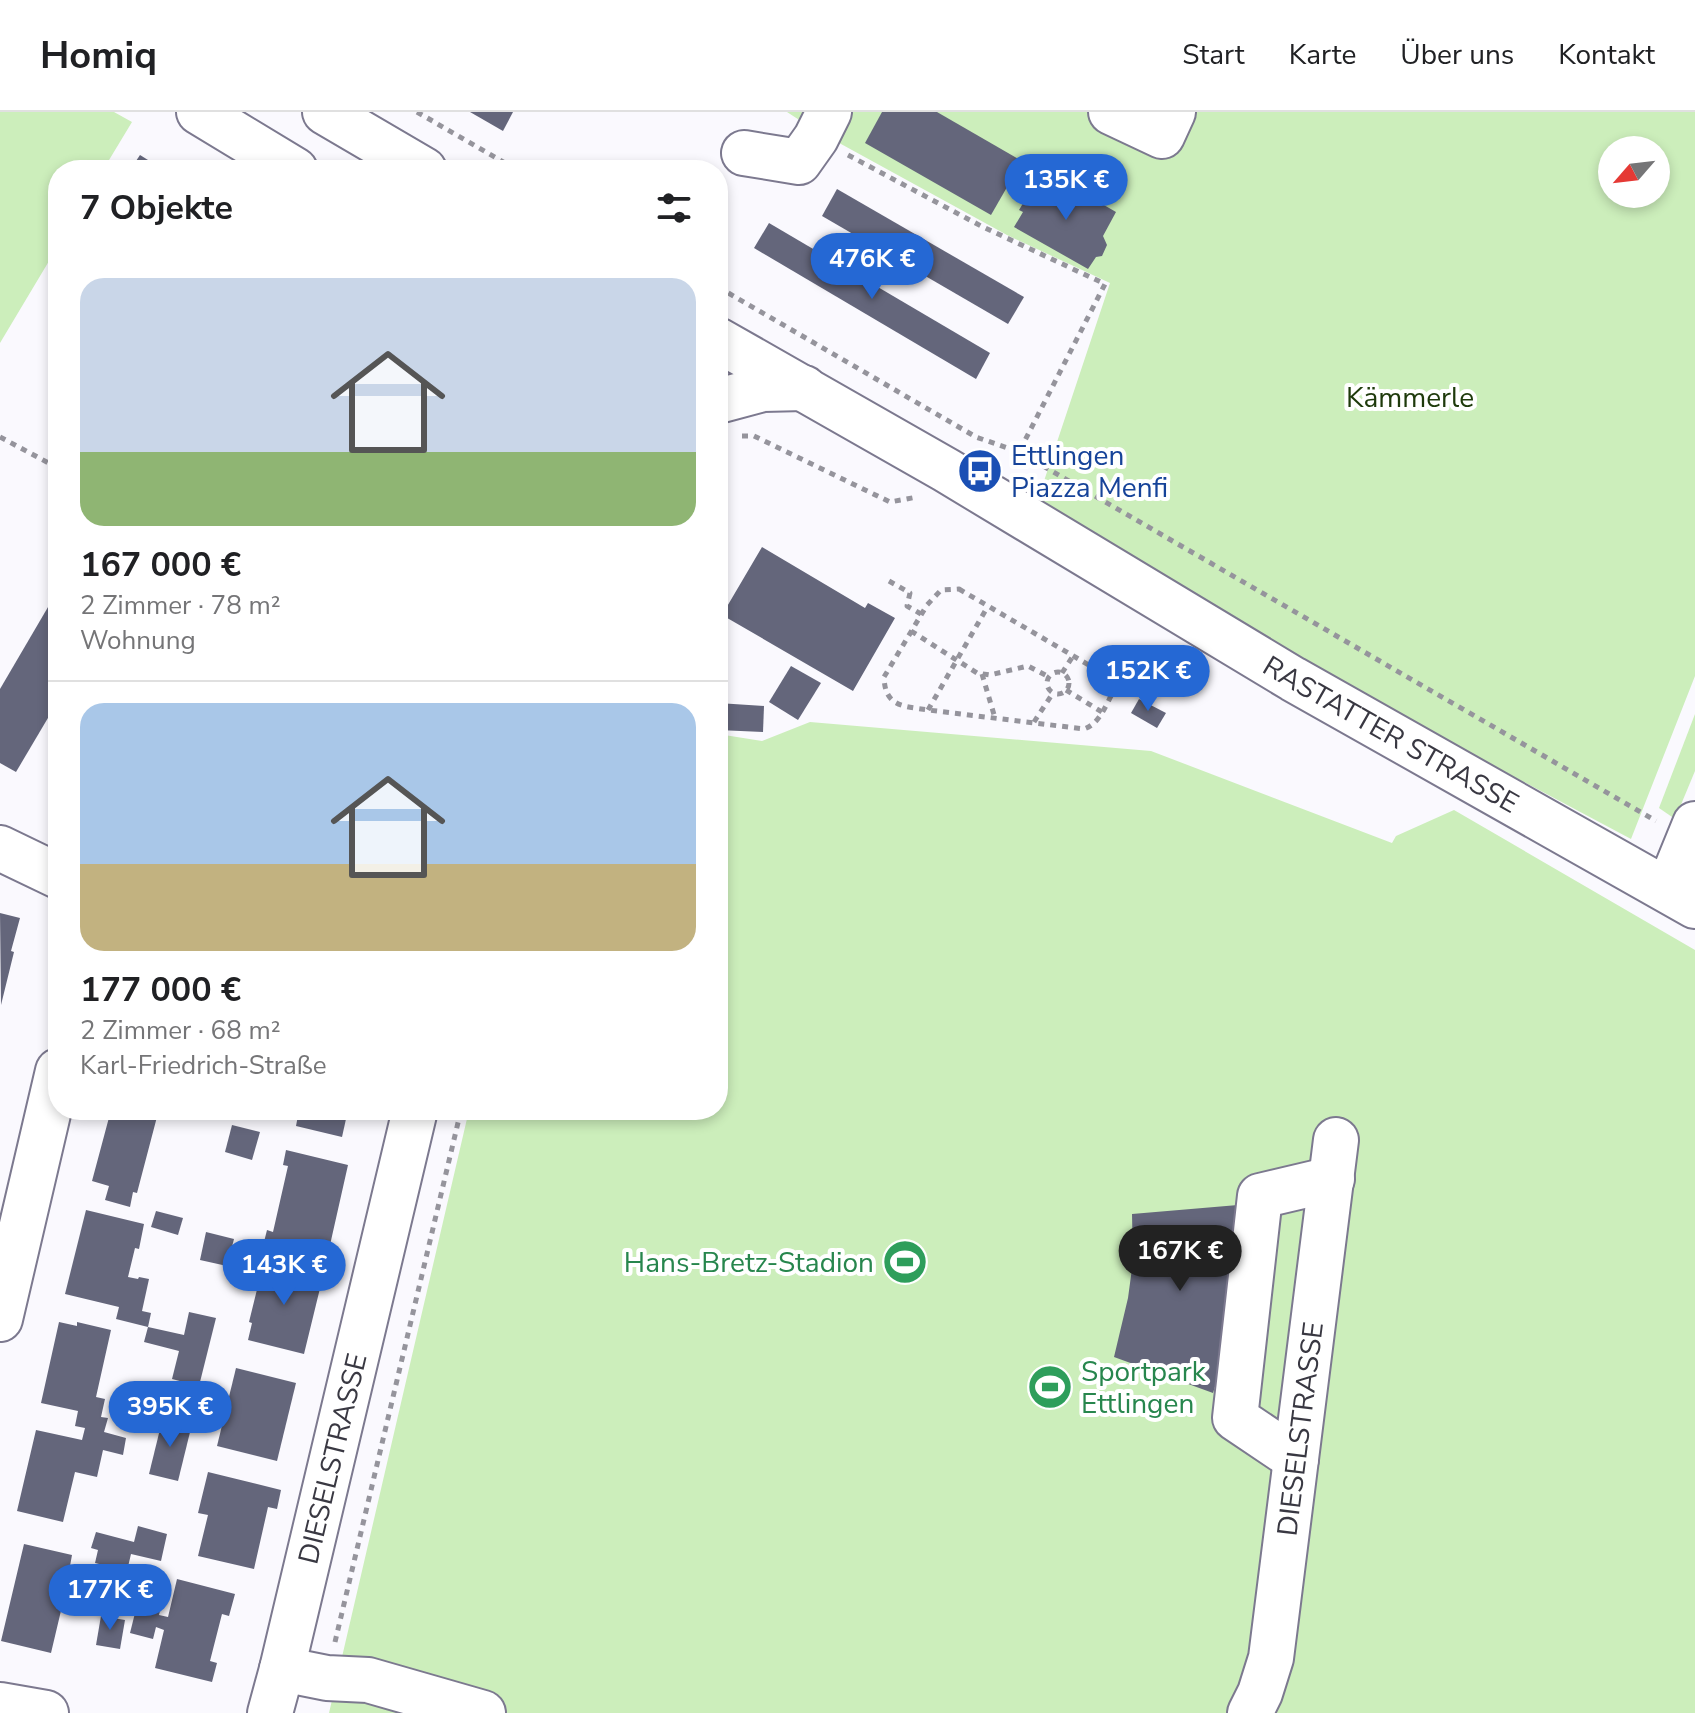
<!DOCTYPE html>
<html lang="de">
<head>
<meta charset="utf-8">
<style>
  :root { --surface:#fff; --page:#f6f6f6; --text:#202124; --muted:#757577; --line:#e0e0e0; --accent:#2568d4 }
  body { margin:0; font-family:"Nunito Sans",sans-serif; background:var(--page); color:var(--text); height:100vh; display:flex; flex-direction:column; font-size:30px; white-space:nowrap }
  * { box-sizing:border-box; margin:0 }
  p { font-size:26px; color:var(--muted) }
  .icon { flex:none; width:44px; height:44px; fill:none; stroke:currentColor; stroke-width:2; stroke-linecap:round; stroke-linejoin:round }
  .map { position:relative; flex:1; overflow:hidden }
  .drawer { position:absolute; left:48px; top:48px; width:680px; height:960px; display:flex; flex-direction:column; background:var(--surface); border-radius:32px; box-shadow:0 4px 12px #0003 }
  .drawer>* { flex:none }
  .needle { width:52px; rotate:242deg }
  .controls { position:absolute; left:1598px; top:24px; display:grid; gap:16px }
  .controls a { display:grid; place-items:center; width:72px; height:72px; border-radius:50%; background:var(--surface); box-shadow:0 4px 12px #0003; font-size:40px }
  .price { position:absolute; translate:-50% -68px; padding:0 18px; border-radius:28px; background:var(--accent); color:#fff; font-size:26px; line-height:52px; filter:drop-shadow(0 2px 4px #0008) }
  .price::after { content:''; position:absolute; left:50%; top:48px; width:24px; height:18px; margin-left:-12px; background:inherit; clip-path:polygon(0 0,100% 0,50% 100%) }
  .price.current { background:#222; color:#fff }
  ul { padding:0; list-style:none }
  li { display:grid; align-content:center; gap:16px; height:424px; padding:0 32px }
  li+li { border-top:2px solid var(--line) }
  li span { display:grid; place-items:center; height:248px; border-radius:24px; color:#555 }
  li>.icon { margin-inline-start:auto }
  span .icon { width:144px; height:144px; fill:#fffc; stroke-width:1 }
  li b { font-size:34px }
  h2 { display:flex; justify-content:space-between; align-items:center; height:96px; padding:0 32px; font-size:34px }
  header { display:flex; align-items:center; gap:48px; box-sizing:border-box; height:112px; padding:0 40px; background:var(--surface); border-bottom:2px solid var(--line) }
  header strong { font-size:38px }
  nav { display:flex; gap:44px; margin-inline-start:auto; font-size:28px }
  .map>svg:first-child { display:block }
  .green { fill:#ceb; fill-rule:evenodd }
  .building { fill:#64667b }
  .lines { fill:none; stroke-linecap:round; stroke-linejoin:round }
  .minor-casing { stroke:#7c798f; stroke-width:48 }
  .major-casing { stroke:#7c798f; stroke-width:48 }
  .path { stroke:#95949c; stroke-width:5; stroke-dasharray:6 6; stroke-linecap:butt }
  .minor { stroke:#fff; stroke-width:44 }
  .major { stroke:#fff; stroke-width:44 }
  .labels { text-anchor:middle; stroke-width:8; stroke-linejoin:round; paint-order:stroke }
  .park-label { font-size:28px; fill:#1e3a0b; stroke:#fff }
  .transit-label { font-size:28px; fill:#164399; stroke:#fff; text-anchor:start }
  .street-label { font-size:28px; fill:#393842; stroke:#fff }
  .leisure-label { font-size:28px; fill:#27864d; stroke:#fff; text-anchor:end }
</style>
</head>
<body>
<header>
<strong>Homiq</strong>
<nav><a>Start</a><a>Karte</a><a>Über uns</a><a>Kontakt</a></nav>
</header>
<div class="map">
<svg width="1695" height="1601" viewBox="0 0 1695 1601">
  <rect width="100%" height="100%" fill="#faf9fe"/>
  <g class="green">
    <path d="M0,0H114L132,10L103,58H58V134L0,231Z"/>
    <path d="M787,0H1695V564L1631,727L1031,408L1110,171L1007,123L810,15ZM1612,38H1656V82H1612Z"/>
    <path d="M1695,602V659L1675,707L1659,696Z"/>
    <path d="M810,610L1151,639L1392,731L1396,724L1454,698L1695,838V1601H329L469,998H718V622L762,629Z"/>
  </g>
  <g class="building">
    <path d="M470,0H513L503,19Z"/>
    <path d="M882,0H937L1022,49L991,103L865,31Z"/>
    <path d="M140,43L164,58H130Z"/>
    <path d="M1043,65L1068,79L1071,74L1116,100L1103,124L1107,133L1102,144L1096,145L1088,157L1014,115L1023,100L1019,98L1028,83L1032,86Z"/>
    <path d="M837,77L1024,185L1008,212L822,104Z"/>
    <path d="M769,111L990,241L976,267L754,136Z"/>
    <path d="M762,435L865,496L868,491L895,506L853,579L722,503Z"/>
    <path d="M58,478V589L16,660L0,651V577Z"/>
    <path d="M791,554L821,571L798,608L769,590Z"/>
    <path d="M1139,587L1166,601L1157,616L1131,601Z"/>
    <path d="M718,591L764,594L763,620L718,618Z"/>
    <path d="M0,801L20,806L11,839L14,840L1,893Z"/>
    <path d="M111,998H165L164,1002L158,1001L137,1081L133,1080L130,1095L105,1088L109,1074L92,1069Z"/>
    <path d="M235,998H261L259,1005Z"/>
    <path d="M299,998H348L342,1025L296,1014Z"/>
    <path d="M232,1013L260,1020L252,1048L225,1040Z"/>
    <path d="M286,1038L348,1053L330,1133L304,1127L301,1143L263,1134L267,1118L273,1120L288,1054L283,1053Z"/>
    <path d="M1238,1093L1221,1255L1213,1281L1114,1245L1128,1186L1133,1149L1132,1102Z"/>
    <path d="M86,1098L144,1112L139,1137L135,1136L128,1165L138,1167L139,1165L149,1167L142,1199L151,1201L148,1215L116,1207L119,1195L65,1182Z"/>
    <path d="M156,1099L183,1106L178,1123L151,1115Z"/>
    <path d="M206,1120L234,1127L227,1154L200,1148Z"/>
    <path d="M264,1149L323,1164L304,1242L248,1228L252,1211L249,1210Z"/>
    <path d="M189,1200L216,1206L199,1274L172,1267L179,1239L144,1230L148,1215L184,1223Z"/>
    <path d="M59,1210L77,1214V1210L111,1218L96,1285L105,1287L101,1305L108,1306L104,1320L126,1326L123,1343L103,1338L97,1365L75,1360L63,1410L17,1399L36,1318L82,1328L85,1316L75,1314L78,1299L41,1291Z"/>
    <path d="M236,1256L296,1271L277,1349L217,1334Z"/>
    <path d="M163,1305L192,1312L178,1369L149,1362Z"/>
    <path d="M208,1360L281,1378L277,1397L268,1395L254,1457L198,1444L208,1403L198,1401Z"/>
    <path d="M138,1414L167,1422L161,1449L131,1442L127,1459L95,1451L98,1438L91,1436L96,1420L134,1430Z"/>
    <path d="M24,1432L72,1443L70,1454L80,1456L73,1488L64,1486L51,1541L1,1529Z"/>
    <path d="M177,1467L235,1482L229,1504L222,1502L210,1549L217,1551L212,1570L155,1556L164,1518L156,1515L153,1527L130,1521L135,1501L120,1497L128,1468L165,1478L159,1503L168,1505Z"/>
    <path d="M101,1504L125,1508L120,1537L96,1533Z"/>
  </g>
  <g class="lines">
    <g class="minor-casing">
      <g id="minor">
        <path d="M199,0L295,58"/>
        <path d="M1111,0L1162,24L1173,0"/>
        <path d="M744,41L799,50L816,26L829,0"/>
        <path d="M718,289L763,277L804,276"/>
        <path d="M0,736L58,764"/>
        <path d="M1668,778L1695,712"/>
        <path d="M0,1207L58,959"/>
        <path d="M1296,1347L1235,1306L1260,1084L1332,1067"/>
        <path d="M282,1557L327,1566L368,1568L483,1601"/>
        <path d="M0,1593L46,1601"/>
        <path id="s1" d="M270,1601L282,1557L415,998"/>
        <path id="s2" d="M1250,1601L1260,1581L1271,1546L1336,1028"/>
      </g>
    </g>
    <g class="major-casing">
      <g id="major">
        <path d="M325,0L424,58"/>
        <path id="s3" d="M718,228L946,358L1293,567L1695,794"/>
      </g>
    </g>
    <g class="path">
      <path d="M417,0L517,58"/>
      <path d="M848,43L981,114L1105,172L1019,340"/>
      <path d="M718,175L976,325L1019,340L1656,709"/>
      <path d="M742,324H754L890,390L917,385"/>
      <path d="M0,325L58,356"/>
      <path d="M889,469L910,481L907,494L921,502"/>
      <path d="M959,477L1099,559L1110,570L1112,582C1105,595 1099,612 1084,617L928,598C903,594 885,595 884,565L927,493L941,478Z"/>
      <path d="M911,519L977,561L990,563L1028,554L1049,565"/>
      <circle cx="1058" cy="571" r="11"/>
      <path d="M1062,561L1073,544"/>
      <path d="M982,562L995,606"/>
      <path d="M1066,578L1102,600"/>
      <path d="M928,598L988,494"/>
      <path d="M1034,610L1053,581"/>
      <path d="M335,1530L461,998"/>
    </g>
    <use href="#minor" class="minor"/>
    <use href="#major" class="major"/>
  </g>
  <defs>
    <g id="bus-disc" transform="scale(2.3)"><circle r="9.5" fill="#1a4fb4" stroke="#fff"/><path d="M-5-6H5V4H4V6H2V4H-2V6H-4V4H-5ZM-3.5-4V0h7V-4ZM-3.5 1.2v1.5H-2V1.2ZM2 1.2v1.5H3.5V1.2Z" fill="#fff"/></g>
    <g id="stadium-disc" transform="scale(2.3)"><circle r="9.5" fill="#2e9e5b" stroke="#fff"/><path d="M0-5a6.5 5 0 1 0 0 10a6.5 5 0 1 0 0-10ZM-3.5-1.8h7v3.6h-7Z" fill="#fff"/></g>
  </defs>
  <g fill-rule="evenodd">
    <use href="#bus-disc" x="980" y="359"/>
    <use href="#stadium-disc" x="905" y="1150"/>
    <use href="#stadium-disc" x="1050" y="1275"/>
  </g>
  <g class="labels">
    <g class="park-label">
      <text x="1410" y="295">Kämmerle</text>
    </g>
    <g class="transit-label">
      <text x="1011" y="353">Ettlingen<tspan x="1011" dy="32">Piazza Menfi</tspan></text>
    </g>
    <g class="street-label">
      <text dy="10" stroke="none"><textPath href="#s3" startOffset="780">RASTATTER STRASSE</textPath></text>
      <text dy="10" stroke="none"><textPath href="#s2" startOffset="290">DIESELSTRASSE</textPath></text>
      <text dy="10" stroke="none"><textPath href="#s1" startOffset="262">DIESELSTRASSE</textPath></text>
    </g>
    <g class="leisure-label">
      <text x="874" y="1160">Hans-Bretz-Stadion</text>
      <text x="1081" y="1269" text-anchor="start">Sportpark<tspan x="1081" dy="32">Ettlingen</tspan></text>
    </g>
  </g>
</svg>
<div class="controls">
<a><svg class="needle" viewBox="-14 -14 28 28"><path d="M0-13l5 13h-10z" fill="#e53935"/><path d="M0 13l5-13h-10z" fill="#757577"/></svg></a>
</div>
<b class="price" style="left:1066px;top:110px">135K €</b>
<b class="price" style="left:872px;top:189px">476K €</b>
<b class="price" style="left:1148px;top:601px">152K €</b>
<b class="price current" style="left:1180px;top:1181px">167K €</b>
<b class="price" style="left:284px;top:1195px">143K €</b>
<b class="price" style="left:170px;top:1337px">395K €</b>
<b class="price" style="left:110px;top:1520px">177K €</b>
<section class="drawer">
<h2>7 Objekte<svg class="icon" aria-label="filters" viewBox="0 0 24 24"><path d="M4 7h16M4 17h16"/><circle cx="9" cy="7" r="2"/><circle cx="15" cy="17" r="2"/></svg></h2>
<ul>
<li><span style="background:linear-gradient(#c9d6e8 70%,#8fb573 0)"><svg class="icon" aria-label="home" viewBox="0 0 24 24"><path d="M3 11l9-7 9 7M6 9v11h12V9"/></svg></span><div><b>167 000 €</b><p>2 Zimmer · 78 m²</p><p>Wohnung</p></div></li>
<li><span style="background:linear-gradient(#a9c7e8 65%,#c2b280 0)"><svg class="icon" aria-label="home" viewBox="0 0 24 24"><path d="M3 11l9-7 9 7M6 9v11h12V9"/></svg></span><div><b>177 000 €</b><p>2 Zimmer · 68 m²</p><p>Karl-Friedrich-Straße</p></div></li>
</ul>
</section>
</div>
</body>
</html>
